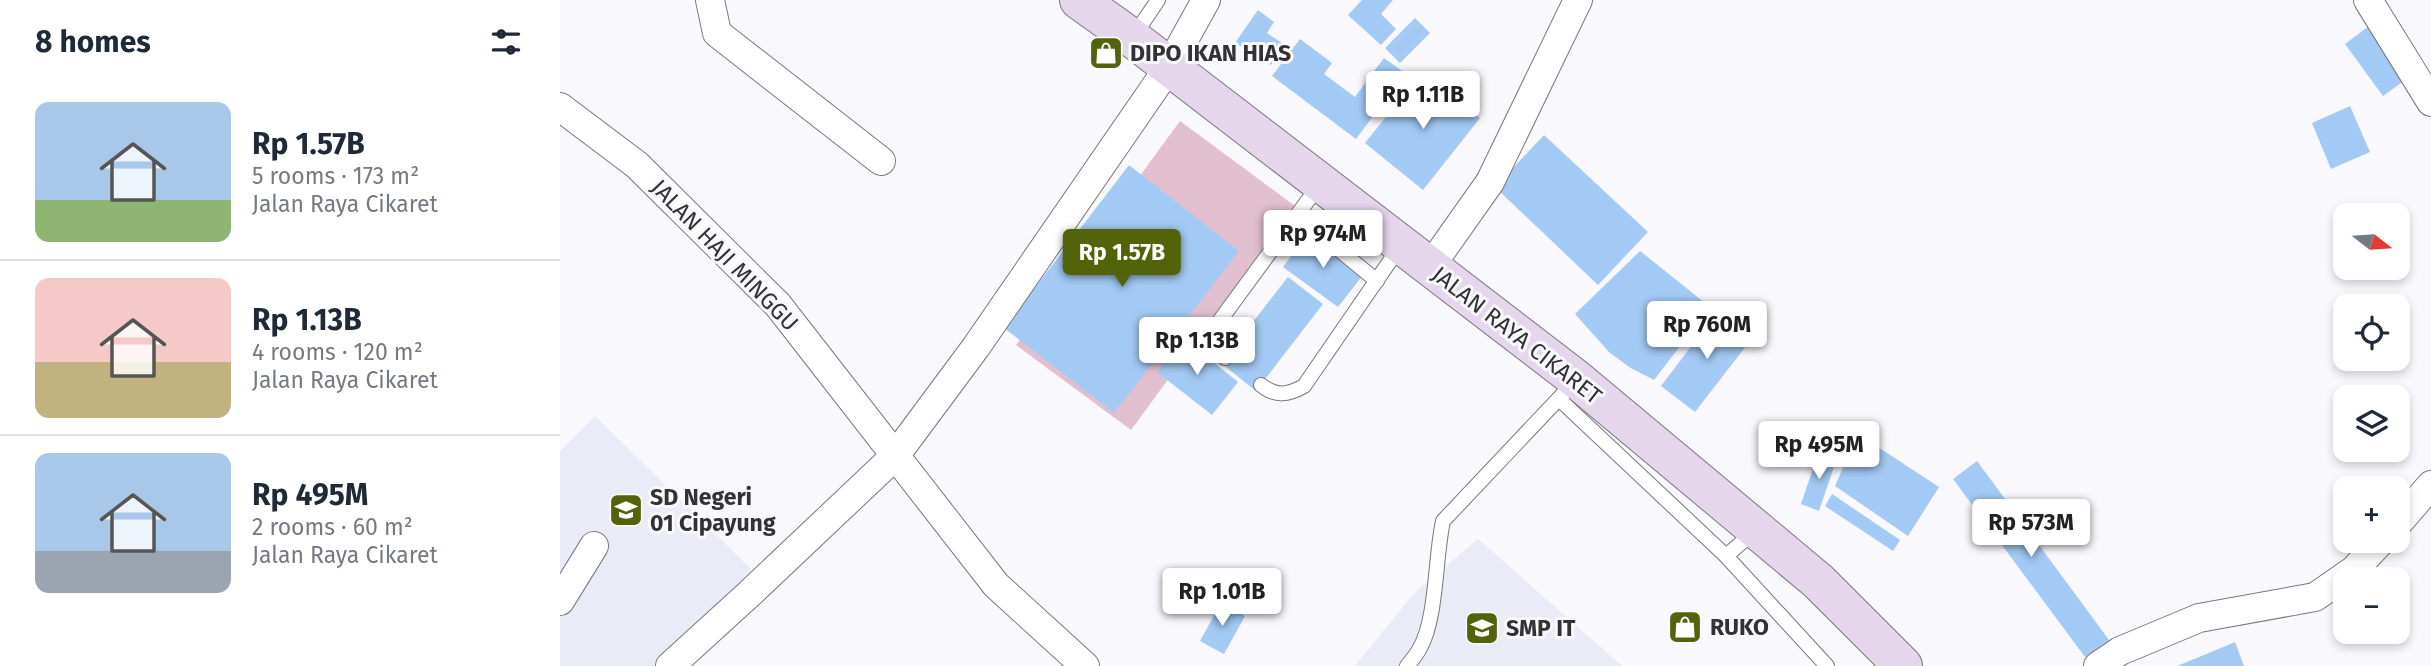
<!DOCTYPE html>
<html lang="en">
<head>
<meta charset="utf-8">
<style>
  :root { --surface:#fff; --page:#f6f6f7; --text:#1f2937; --muted:#747a83; --line:#e0e1e3; --accent:#53630a }
  body { margin:0; font-family:"Fira Sans",sans-serif; background:var(--page); color:var(--text); height:100vh; display:flex; flex-direction:column; font-size:26px; white-space:nowrap }
  * { box-sizing:border-box; margin:0 }
  p { font-size:23px; color:var(--muted) }
  .icon { flex:none; width:38px; height:38px; fill:none; stroke:currentColor; stroke-width:2; stroke-linecap:round; stroke-linejoin:round }
  .map { position:relative; flex:1; overflow:hidden }
  .details { display:flex; flex-direction:column; background:var(--surface); width:560px }
  .details>* { flex:none }
  .needle { width:46px; rotate:107deg }
  .fabs { position:absolute; left:1773px; top:203px; display:grid; gap:14px }
  .fabs a { display:grid; place-items:center; width:77px; height:77px; border-radius:14px; background:var(--surface); box-shadow:0 4px 10px #0003; font-size:35px }
  .price { position:absolute; translate:-50% -60px; padding:0 16px; border-radius:7px; background:#fff; color:#222; font-size:23px; line-height:46px; filter:drop-shadow(0 2px 4px #0008) }
  .price::after { content:''; position:absolute; left:50%; top:42px; width:21px; height:16px; margin-left:-10px; background:inherit; clip-path:polygon(0 0,100% 0,50% 100%) }
  .price.current { background:var(--accent); color:#fff }
  ul { padding:0; list-style:none }
  li { display:flex; align-items:center; gap:21px; height:175px; padding:0 35px }
  li+li { border-top:2px solid var(--line) }
  li span { display:grid; place-items:center; flex:none; width:196px; height:140px; border-radius:14px; color:#555 }
  li>.icon { margin-inline-start:auto }
  span .icon { width:84px; height:84px; fill:#fffc; stroke-width:1 }
  li b { font-size:30px }
  h2 { display:flex; justify-content:space-between; align-items:center; height:84px; padding:0 35px; font-size:30px }
  main { display:flex; flex:1; min-height:0 }
  .map>svg:first-child { display:block }
  .built { fill:#eaebf7 }
  .green { fill:#e2bfcf }
  .building { fill:#a3caf4 }
  .lines { fill:none; stroke-linecap:round; stroke-linejoin:round }
  .service-casing { stroke:#78787d; stroke-width:16 }
  .minor-casing { stroke:#78787d; stroke-width:30 }
  .secondary-casing { stroke:#78787d; stroke-width:40 }
  .service { stroke:#fff; stroke-width:14 }
  .minor { stroke:#fff; stroke-width:28 }
  .secondary { stroke:#e6d6ec; stroke-width:38 }
  .labels { text-anchor:middle; stroke-width:6; stroke-linejoin:round; paint-order:stroke }
  .poi-label { font-size:23px; font-weight:bold; fill:#323233; stroke:#f8f8fd; text-anchor:start }
  .street-label { font-size:23px; fill:#323233; stroke:#f8f8fd }
</style>
</head>
<body>
<main>
<section class="details">
<h2>8 homes<svg class="icon" aria-label="filters" viewBox="0 0 24 24"><path d="M4 7h16M4 17h16"/><circle cx="9" cy="7" r="2"/><circle cx="15" cy="17" r="2"/></svg></h2>
<ul>
<li><span style="background:linear-gradient(#a9c7e8 70%,#8fb573 0)"><svg class="icon" aria-label="home" viewBox="0 0 24 24"><path d="M3 11l9-7 9 7M6 9v11h12V9"/></svg></span><div><b>Rp 1.57B</b><p>5 rooms · 173 m²</p><p>Jalan Raya Cikaret</p></div></li>
<li><span style="background:linear-gradient(#f6c9c9 60%,#c2b280 0)"><svg class="icon" aria-label="home" viewBox="0 0 24 24"><path d="M3 11l9-7 9 7M6 9v11h12V9"/></svg></span><div><b>Rp 1.13B</b><p>4 rooms · 120 m²</p><p>Jalan Raya Cikaret</p></div></li>
<li><span style="background:linear-gradient(#a9c7e8 70%,#9aa5b1 0)"><svg class="icon" aria-label="home" viewBox="0 0 24 24"><path d="M3 11l9-7 9 7M6 9v11h12V9"/></svg></span><div><b>Rp 495M</b><p>2 rooms · 60 m²</p><p>Jalan Raya Cikaret</p></div></li>
</ul>
</section>
<div class="map">
<svg width="1871" height="666" viewBox="0 0 1871 666">
  <rect width="100%" height="100%" fill="#f8f8fd"/>
  <g class="built">
    <path d="M35,416L192,570L94,666H0V451Z"/>
    <path d="M918,539L1062,666H795L856,591Z"/>
  </g>
  <path class="green" d="M620,121L735,206L571,430L456,345Z"/>
  <g class="building">
    <path d="M802,0H833L821,14L836,29L821,45L788,15Z"/>
    <path d="M698,10L714,22L707,33L725,45L711,65L675,43Z"/>
    <path d="M855,18L870,33L840,63L825,48Z"/>
    <path d="M1809,26L1848,78L1823,96L1785,44Z"/>
    <path d="M740,39L772,63L764,74L795,97L824,58L845,73L796,139L712,76Z"/>
    <path d="M862,72L920,118L863,190L805,143Z"/>
    <path d="M1790,106L1810,152L1771,169L1752,123Z"/>
    <path d="M984,135L1088,232L1038,285L935,187Z"/>
    <path d="M569,165L679,251L554,413L444,328Z"/>
    <path d="M748,233L803,275L778,307L723,267Z"/>
    <path d="M1080,251L1150,307L1094,380L1069,367L1049,352L1015,314Z"/>
    <path d="M728,277L763,304L696,391L661,363Z"/>
    <path d="M1158,311L1193,337L1135,412L1101,386Z"/>
    <path d="M623,338L678,382L652,415L597,372Z"/>
    <path d="M1298,434L1379,487L1348,536L1275,486Z"/>
    <path d="M1259,451L1277,458L1259,511L1241,504Z"/>
    <path d="M1417,461L1549,640L1525,657L1393,479Z"/>
    <path d="M1272,494L1340,540L1333,551L1265,506Z"/>
    <path d="M661,603L685,616L664,654L640,641Z"/>
    <path d="M1675,642L1684,666H1617L1644,655Z"/>
  </g>
  <g class="lines">
    <g class="service-casing">
      <g id="service">
        <path d="M573,37L598,0"/>
        <path d="M738,216L817,281"/>
        <path d="M665,358L654,344L655,332L661,319L760,184"/>
        <path d="M701,385C716,397 728,395 744,386L841,245"/>
        <path d="M999,399L1166,556L1267,666"/>
        <path d="M1166,556L1196,530"/>
        <path d="M847,666C852,660 857,654 860,648C877,618 875,557 883,521L1004,393"/>
      </g>
    </g>
    <g class="minor-casing">
      <g id="minor">
        <path d="M150,0L157,33L321,161"/>
        <path d="M1808,0L1871,102"/>
        <path d="M0,107L77,165L218,305L436,585L525,666"/>
        <path d="M870,267L930,182L1018,0"/>
        <path d="M1838,523L1871,485"/>
        <path d="M0,601L34,546"/>
        <path d="M110,666L188,595L335,456L416,347L609,67L646,0"/>
        <path d="M1538,666L1560,651L1639,618L1755,597L1794,570L1821,541"/>
      </g>
    </g>
    <g class="secondary-casing">
      <path id="secondary" d="M519,0L572,38L1015,378L1258,581L1343,666"/>
    </g>
    <use href="#service" class="service"/>
    <use href="#minor" class="minor"/>
    <use href="#secondary" class="secondary"/>
  </g>
  <defs>
    <g id="shop-square" transform="scale(1.75)"><rect x="-9" y="-9" width="18" height="18" rx="4" fill="#53630a" stroke="#f8f8fd"/><path d="M-5-2.5h2.3a2.7 3.5 0 0 1 5.4 0H5L5.5 6h-11ZM-1.5-2.5h3a1.5 2.3 0 0 0-3 0Z" fill="#fff"/></g>
    <g id="school-square" transform="scale(1.75)"><rect x="-9" y="-9" width="18" height="18" rx="4" fill="#53630a" stroke="#f8f8fd"/><path d="M0-5L7-2L0 1L-7-2ZM-4 1L0 2.5L4 1V4Q0 6-4 4Z" fill="#fff"/></g>
  </defs>
  <g fill-rule="evenodd">
    <use href="#shop-square" x="546" y="53"/>
    <use href="#school-square" x="66" y="510"/>
    <use href="#shop-square" x="1125" y="627"/>
    <use href="#school-square" x="922" y="628"/>
  </g>
  <g class="labels">
    <g class="poi-label">
      <text x="570" y="61">DIPO IKAN HIAS</text>
      <text x="90" y="505">SD Negeri<tspan x="90" dy="26">01 Cipayung</tspan></text>
      <text x="1150" y="635">RUKO</text>
      <text x="946" y="636">SMP IT</text>
    </g>
    <g class="street-label">
      <text transform="translate(165 255) rotate(46)" y="8">JALAN HAJI MINGGU</text>
      <text transform="translate(957 335) rotate(38)" y="8">JALAN RAYA CIKARET</text>
    </g>
  </g>
</svg>
<div class="fabs">
<a><svg class="needle" viewBox="-14 -14 28 28"><path d="M0-13l5 13h-10z" fill="#e53935"/><path d="M0 13l5-13h-10z" fill="#747a83"/></svg></a>
<a><svg class="icon" aria-label="locate" viewBox="0 0 24 24"><circle cx="12" cy="12" r="6"/><path d="M12 2v4M12 18v4M2 12h4M18 12h4"/></svg></a>
<a><svg class="icon" aria-label="layers" viewBox="0 0 24 24"><path d="M12 4l9 5-9 5-9-5zM3 14l9 5 9-5"/></svg></a>
<a>+</a>
<a>−</a>
</div>
<b class="price" style="left:863px;top:131px">Rp 1.11B</b>
<b class="price" style="left:763px;top:270px">Rp 974M</b>
<b class="price current" style="left:562px;top:289px">Rp 1.57B</b>
<b class="price" style="left:1147px;top:361px">Rp 760M</b>
<b class="price" style="left:637px;top:377px">Rp 1.13B</b>
<b class="price" style="left:1259px;top:481px">Rp 495M</b>
<b class="price" style="left:1471px;top:559px">Rp 573M</b>
<b class="price" style="left:662px;top:628px">Rp 1.01B</b>
</div>
</main>
</body>
</html>
